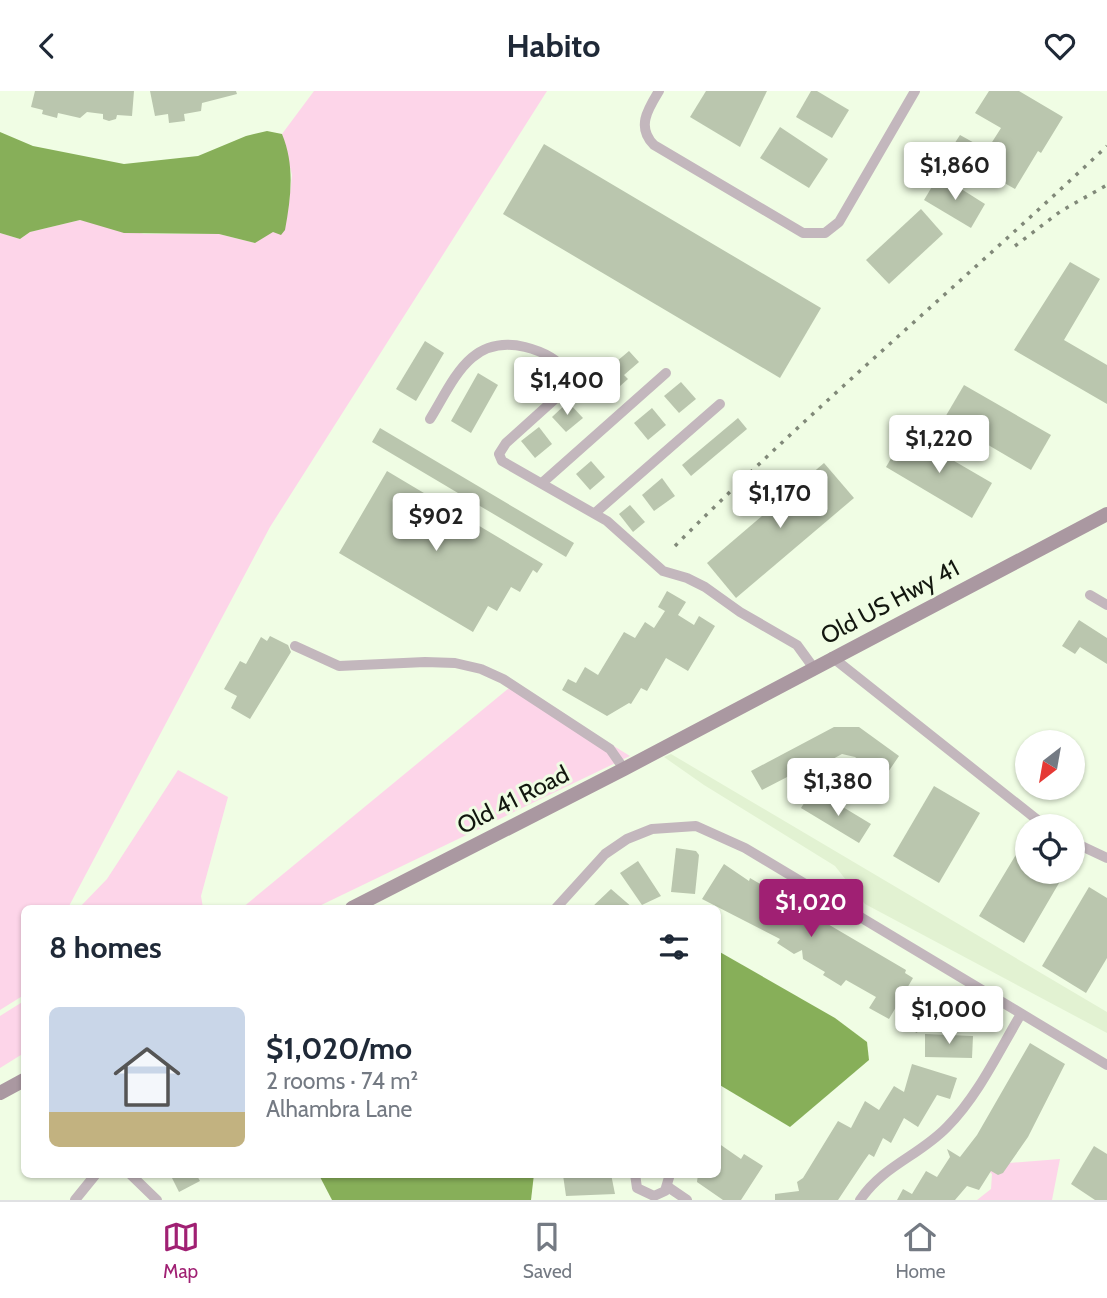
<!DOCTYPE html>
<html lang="en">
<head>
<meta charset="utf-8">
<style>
  :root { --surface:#fff; --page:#f6f6f7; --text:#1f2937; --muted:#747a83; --line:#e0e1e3; --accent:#a02073 }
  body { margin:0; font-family:Cabin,sans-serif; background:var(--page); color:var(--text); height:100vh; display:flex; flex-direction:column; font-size:26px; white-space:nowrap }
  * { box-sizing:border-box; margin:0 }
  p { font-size:23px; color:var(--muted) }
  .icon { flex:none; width:38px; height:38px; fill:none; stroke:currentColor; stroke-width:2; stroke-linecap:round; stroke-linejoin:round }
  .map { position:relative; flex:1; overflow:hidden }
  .sheet { position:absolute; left:21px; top:814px; width:700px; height:273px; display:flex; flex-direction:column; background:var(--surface); border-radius:10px; box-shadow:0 2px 5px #0004 }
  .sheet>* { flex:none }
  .needle { width:46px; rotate:211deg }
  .buttons { position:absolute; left:1015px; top:639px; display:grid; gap:14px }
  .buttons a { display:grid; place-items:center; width:70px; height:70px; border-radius:50%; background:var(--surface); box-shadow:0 2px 5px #0004; font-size:35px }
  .price { position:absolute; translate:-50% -60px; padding:0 16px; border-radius:7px; background:#fff; color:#222; font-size:23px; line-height:46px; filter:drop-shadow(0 2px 4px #0008) }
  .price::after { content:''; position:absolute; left:50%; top:42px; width:21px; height:16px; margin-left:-10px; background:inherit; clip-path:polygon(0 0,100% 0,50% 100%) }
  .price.selected { background:var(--accent); color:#fff }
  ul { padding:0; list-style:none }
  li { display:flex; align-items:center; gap:21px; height:175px; padding:0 28px }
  li span { display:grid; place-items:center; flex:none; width:196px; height:140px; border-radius:10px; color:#555 }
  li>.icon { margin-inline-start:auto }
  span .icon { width:84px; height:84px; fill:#fffc; stroke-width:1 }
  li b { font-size:30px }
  h2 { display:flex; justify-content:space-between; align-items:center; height:84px; padding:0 28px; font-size:30px }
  header { display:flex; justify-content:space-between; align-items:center; height:91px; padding:0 28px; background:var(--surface); font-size:32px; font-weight:800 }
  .dock { display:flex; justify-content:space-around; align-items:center; height:98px; border-top:2px solid var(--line); background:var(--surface); font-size:19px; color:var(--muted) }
  .dock a { display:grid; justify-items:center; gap:4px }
  .dock .selected { color:var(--accent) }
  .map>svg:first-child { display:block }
  .built { fill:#e2f2d2 }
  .green { fill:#fdd5e9 }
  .water { fill:#87af59 }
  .building { fill:#bac6ae }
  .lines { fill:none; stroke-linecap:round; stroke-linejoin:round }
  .street { stroke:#c3b7bd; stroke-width:10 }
  .secondary { stroke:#aa98a1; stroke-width:14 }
  .rail { stroke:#818979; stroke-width:3.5; stroke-dasharray:3.5 7; stroke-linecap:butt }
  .labels { text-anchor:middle; stroke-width:6; stroke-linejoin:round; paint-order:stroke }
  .street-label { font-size:24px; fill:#13170f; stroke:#f0fde4 }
</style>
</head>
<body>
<header><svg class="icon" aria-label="back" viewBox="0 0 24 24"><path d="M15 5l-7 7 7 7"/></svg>Habito<svg class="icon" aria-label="heart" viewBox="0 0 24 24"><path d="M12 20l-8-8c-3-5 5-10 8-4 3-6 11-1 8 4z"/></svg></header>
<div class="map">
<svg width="1107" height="1109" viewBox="0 0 1107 1109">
  <rect width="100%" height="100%" fill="#f0fde4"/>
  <path class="built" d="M671,663L1107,921V942L865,813L835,775L704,694L664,666Z"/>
  <g class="green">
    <path d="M314,0H547L270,436L68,817H24V904L0,919V142L20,148L30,141L80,129L144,143H219L255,152L288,120L292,84L282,43Z"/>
    <path d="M509,597L547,614L630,665L315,817H242Z"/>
    <path d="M178,679L228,706L201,805L203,817H79L107,788Z"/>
    <path d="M24,910V962L0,977V925Z"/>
    <path d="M1060,1068L1052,1109H977L991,1098L992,1083L983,1074Z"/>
  </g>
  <g class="water">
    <path d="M267,40L282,43C295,74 291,107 285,139L281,144L273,141L255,152L219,143L124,142L80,129L30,141L20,148L0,142V41L33,55L124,73L198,65L246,45Z"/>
    <path d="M718,860L835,927L867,951L869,969L790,1036L718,993Z"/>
    <path d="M534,1083L531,1109H332L319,1084Z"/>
  </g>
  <g class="building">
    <path d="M35,0H134L132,25L117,24L116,28L109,30L103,28V23L87,21L80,27L58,22L57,27L42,23L43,19L31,16Z"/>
    <path d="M150,0H236L237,3L202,12L201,20L184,23L185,30L169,32L168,23L155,25Z"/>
    <path d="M706,0H767L740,56L690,26Z"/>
    <path d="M811,0H817L849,19L832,47L796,26Z"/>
    <path d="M989,0H1019L1063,26L1041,62L1038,60L1015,98L949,61L960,44L987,59L1001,37L975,22Z"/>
    <path d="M780,36L828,68L809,97L760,67Z"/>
    <path d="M544,53L821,217L780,287L503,123Z"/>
    <path d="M939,84L985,113L971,137L924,109Z"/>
    <path d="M921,118L943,143L889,193L866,169Z"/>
    <path d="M1070,171L1100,188L1064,249L1107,274V313L1014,259Z"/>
    <path d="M425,250L444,262L416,310L396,298Z"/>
    <path d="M629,260L639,271L624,284L628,288L611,303L597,287Z"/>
    <path d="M478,282L498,294L471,342L451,330Z"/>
    <path d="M681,291L696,308L679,322L664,305Z"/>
    <path d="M964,294L1051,344L1031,379L944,328Z"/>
    <path d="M568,311L583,327L566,341L552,326Z"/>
    <path d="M652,317L666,334L648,349L634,332Z"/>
    <path d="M738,327L747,338L691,385L682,374Z"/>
    <path d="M539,336L552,353L535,367L521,350Z"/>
    <path d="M380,337L574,452L566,466L372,351Z"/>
    <path d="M906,342L992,392L972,427L886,376Z"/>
    <path d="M591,370L605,386L590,399L576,383Z"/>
    <path d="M824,372L854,407L736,507L707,472Z"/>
    <path d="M387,380L543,473L537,482L533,479L520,501L511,496L497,520L488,515L473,541L339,462Z"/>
    <path d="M662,387L675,405L654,420L642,404Z"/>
    <path d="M630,414L645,431L633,441L619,423Z"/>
    <path d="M667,500L686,511L678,524L694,534L699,525L715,535L688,580L666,567L647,600L641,597L631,613L629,612L607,625L562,599L568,588L576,592L585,576L598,584L624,541L635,547L645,531L654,537L665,520L658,516Z"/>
    <path d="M1079,529L1107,547V573L1080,556L1075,563L1062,555Z"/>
    <path d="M270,545L288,554L291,561L250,628L231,617L237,605L224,598L240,570L246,573L261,546L267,550Z"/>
    <path d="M834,636H859L899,665L884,687L855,666L842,663L794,689L791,684L762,699L751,680Z"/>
    <path d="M934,695L980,722L939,792L893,765Z"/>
    <path d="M823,704L871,733L859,752L801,717L808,706L818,712Z"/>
    <path d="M676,757L696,760L699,764L695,803L671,801Z"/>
    <path d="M1020,757L1027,761V780H1066L1024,852L979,825Z"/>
    <path d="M638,770L661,805L642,814L620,782Z"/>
    <path d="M724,773L749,790L750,787L794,813L806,825L809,822L906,879L905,882L913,887L889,928L869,917L876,906L846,889L841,895L823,884L825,881L803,868L802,859L794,863L777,852L780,848L702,808Z"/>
    <path d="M1089,796L1107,807V867L1086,902L1042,875Z"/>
    <path d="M611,798L633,817H591Z"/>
    <path d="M943,900L956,920L916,942L905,921Z"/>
    <path d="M925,943L973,945L972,967L925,966Z"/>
    <path d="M1030,952L1065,973L1028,1046L1003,1082L998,1084L991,1080L979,1099L967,1095L955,1109H897L903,1098L912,1103L926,1080L937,1086L950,1066L947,1058L960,1066L977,1044Z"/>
    <path d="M912,973L957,987L950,1008L937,1004L918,1036L904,1027L891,1052L883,1047L874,1066L869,1063L864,1070L838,1109H775V1103L799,1100L797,1091L803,1087L838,1030L851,1037L865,1010L879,1019L894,995L904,1001Z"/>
    <path d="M718,1052L741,1068L744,1063L763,1075L741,1109H723L697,1091L698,1083H718Z"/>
    <path d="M1094,1055L1107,1063V1109H1095L1071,1093Z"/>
    <path d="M170,1083H196L200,1090L179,1101Z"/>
    <path d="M611,1083L615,1103L566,1105L563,1084Z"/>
  </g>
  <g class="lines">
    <g class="street">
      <path d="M659,0C648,18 636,36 654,54L803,142H825L839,131L915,0"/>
      <path d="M430,328C454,289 470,243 525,256C541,260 557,267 567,281L566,298L506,352L499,363L502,370L607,430L663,480L687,487L705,496L740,521L797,554L813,576"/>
      <path d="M542,392L666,282"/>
      <path d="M595,422L720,313"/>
      <path d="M1090,504L1107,514"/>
      <path d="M295,555L339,575L425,571L455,572L481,578L503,588L610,658L624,678"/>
      <path d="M832,566L1045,735"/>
      <path d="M1073,751L1107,767"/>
      <path d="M556,817L605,763L627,748L652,738L696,735L745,757L1107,974"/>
      <path d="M130,1083L157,1109"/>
      <path d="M635,1083L637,1097L654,1105L665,1100L670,1083"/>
      <path d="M668,1096L687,1109"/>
      <path d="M75,1109L96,1083"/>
      <path d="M860,1109C884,1074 919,1065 947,1036C978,1005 999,960 1021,923"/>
    </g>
    <g class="secondary">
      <path d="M352,817L624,678L1107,423"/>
      <path d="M0,1002L24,989"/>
    </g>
    <g class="rail">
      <path d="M1015,155L1061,120L1107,94"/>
      <path d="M675,455C813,316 964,190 1107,55"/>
    </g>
  </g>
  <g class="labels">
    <g class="street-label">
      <text transform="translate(890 511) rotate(-28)" y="8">Old US Hwy 41</text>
      <text transform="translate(513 709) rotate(-27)" y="8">Old 41 Road</text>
    </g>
  </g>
</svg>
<div class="buttons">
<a><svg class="needle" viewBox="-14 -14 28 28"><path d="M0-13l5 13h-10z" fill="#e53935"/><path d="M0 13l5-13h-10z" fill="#747a83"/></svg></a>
<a><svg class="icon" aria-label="locate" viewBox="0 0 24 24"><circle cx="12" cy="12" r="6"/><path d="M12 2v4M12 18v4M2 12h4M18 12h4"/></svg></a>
</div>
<b class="price" style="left:955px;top:111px">$1,860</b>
<b class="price" style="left:567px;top:326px">$1,400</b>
<b class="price" style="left:939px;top:384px">$1,220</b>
<b class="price" style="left:780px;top:439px">$1,170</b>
<b class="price" style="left:436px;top:462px">$902</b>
<b class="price" style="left:838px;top:727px">$1,380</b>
<b class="price selected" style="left:811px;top:848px">$1,020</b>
<b class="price" style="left:949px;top:955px">$1,000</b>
<section class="sheet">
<h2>8 homes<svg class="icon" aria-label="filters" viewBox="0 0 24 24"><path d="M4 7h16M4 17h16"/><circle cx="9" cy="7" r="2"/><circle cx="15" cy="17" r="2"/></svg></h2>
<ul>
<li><span style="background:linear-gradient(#c9d6e8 75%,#c2b280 0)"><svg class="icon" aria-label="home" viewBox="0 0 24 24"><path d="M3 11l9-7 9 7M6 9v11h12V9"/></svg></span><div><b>$1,020/mo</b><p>2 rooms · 74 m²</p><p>Alhambra Lane</p></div></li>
</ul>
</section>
</div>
<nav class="dock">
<a class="selected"><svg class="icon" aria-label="map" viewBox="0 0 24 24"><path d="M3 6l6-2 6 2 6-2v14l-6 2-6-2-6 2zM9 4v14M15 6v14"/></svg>Map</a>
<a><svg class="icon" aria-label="saved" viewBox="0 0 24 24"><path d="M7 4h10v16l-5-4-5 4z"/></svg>Saved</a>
<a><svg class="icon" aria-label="home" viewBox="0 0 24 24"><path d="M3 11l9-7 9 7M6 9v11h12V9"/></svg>Home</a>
</nav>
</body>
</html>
